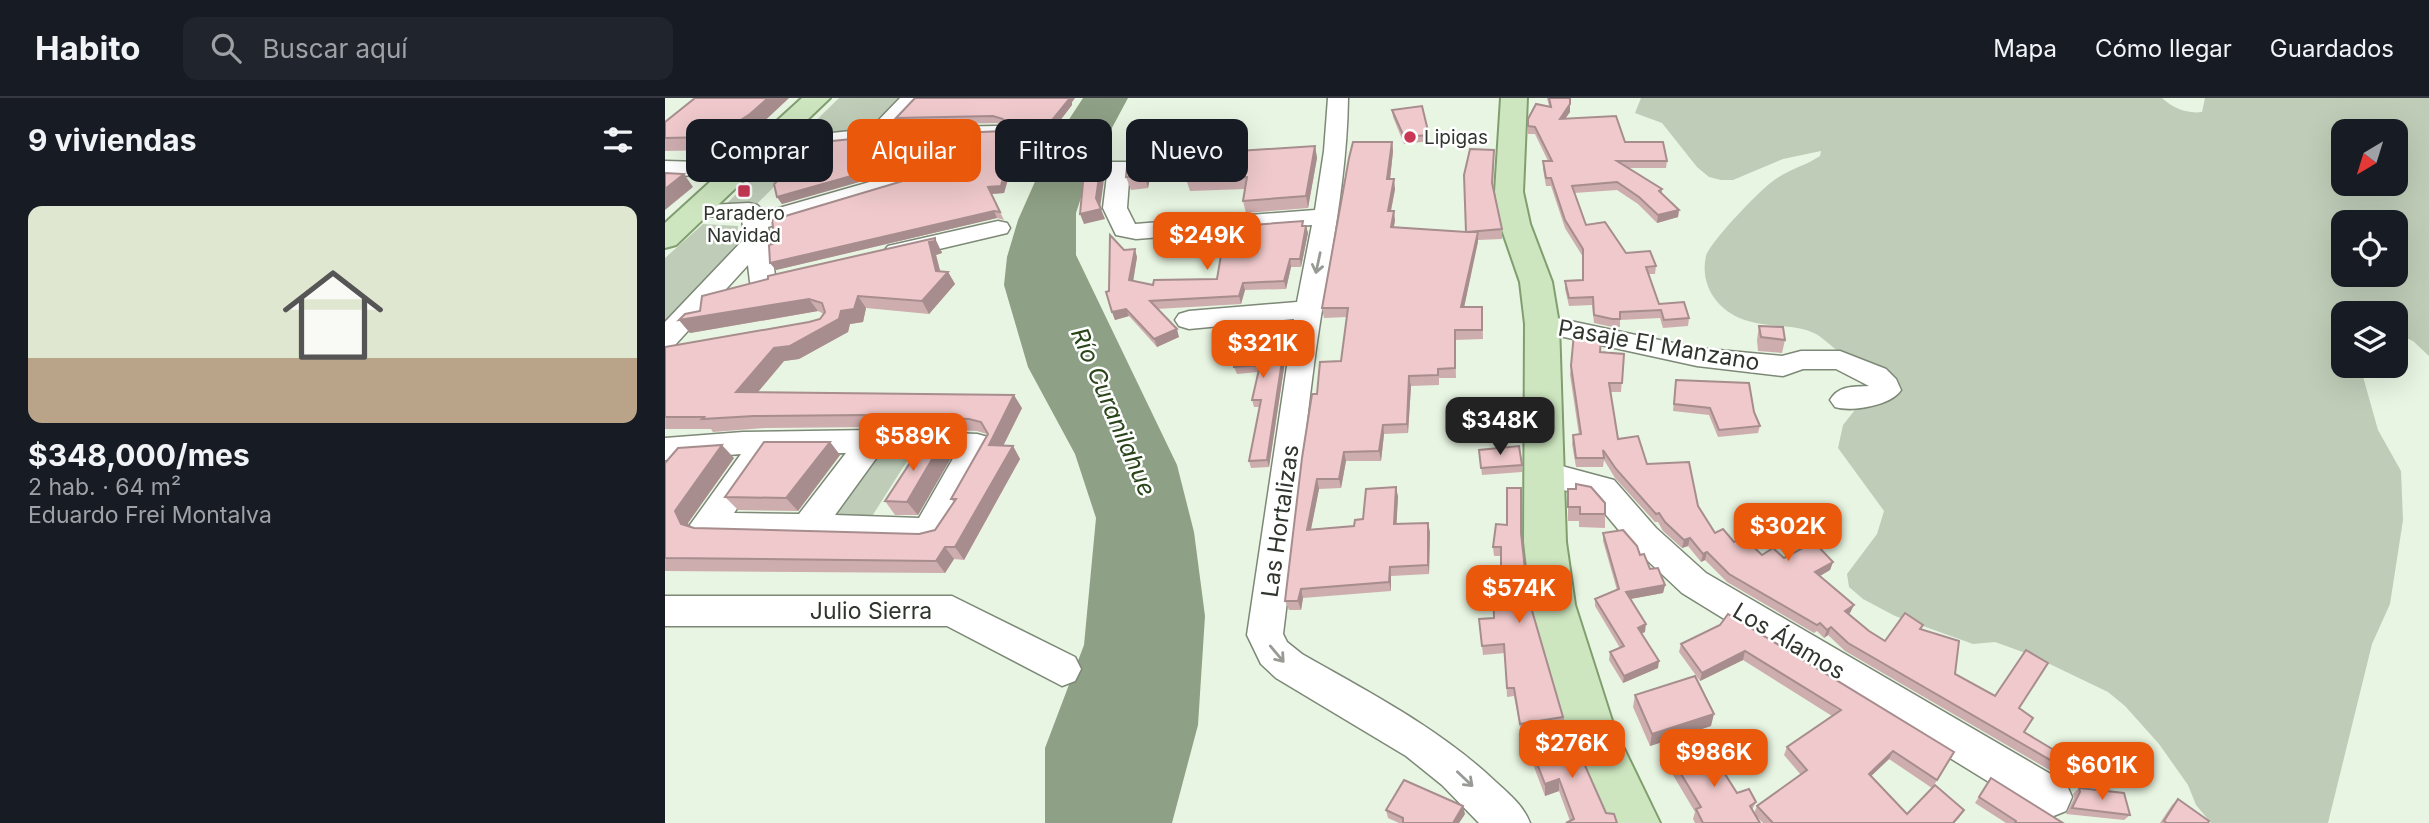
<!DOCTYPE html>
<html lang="es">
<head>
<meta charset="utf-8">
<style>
  :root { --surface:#171b24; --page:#20242c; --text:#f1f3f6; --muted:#9ea1a6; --line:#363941; --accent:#ea580c }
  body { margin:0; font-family:Inter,sans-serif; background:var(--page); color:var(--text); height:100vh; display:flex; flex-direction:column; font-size:26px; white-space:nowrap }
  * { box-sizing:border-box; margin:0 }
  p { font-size:23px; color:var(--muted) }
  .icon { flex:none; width:38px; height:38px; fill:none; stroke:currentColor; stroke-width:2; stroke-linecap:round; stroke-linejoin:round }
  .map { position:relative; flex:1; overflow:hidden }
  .side { display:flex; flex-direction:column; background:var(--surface); width:665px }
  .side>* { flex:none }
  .banner { position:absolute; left:21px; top:21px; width:665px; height:63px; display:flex; gap:14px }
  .needle { width:46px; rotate:218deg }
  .controls { position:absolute; left:1666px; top:21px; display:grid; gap:14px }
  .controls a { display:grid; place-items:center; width:77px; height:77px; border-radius:14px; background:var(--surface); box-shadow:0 7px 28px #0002; font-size:35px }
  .price { position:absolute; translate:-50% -60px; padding:0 16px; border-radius:14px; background:var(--accent); color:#fff; font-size:23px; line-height:46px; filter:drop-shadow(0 2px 4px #0008) }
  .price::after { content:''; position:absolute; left:50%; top:42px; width:21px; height:16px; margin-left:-10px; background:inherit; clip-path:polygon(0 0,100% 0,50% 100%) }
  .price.on { background:#222; color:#fff }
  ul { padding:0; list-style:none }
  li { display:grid; align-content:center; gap:14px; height:371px; padding:0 28px }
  li span { display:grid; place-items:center; height:217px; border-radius:14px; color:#555 }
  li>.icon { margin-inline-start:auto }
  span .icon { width:126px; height:126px; fill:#fffc; stroke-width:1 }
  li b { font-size:30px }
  h2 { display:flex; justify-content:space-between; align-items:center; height:84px; padding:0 28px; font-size:30px }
  .tag { padding:0 24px; border-radius:14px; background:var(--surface); box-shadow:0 7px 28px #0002; font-size:24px; line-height:63px }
  .tag.on { background:var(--accent); color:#fff }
  header { display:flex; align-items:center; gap:42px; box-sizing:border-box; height:98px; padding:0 35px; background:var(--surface); border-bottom:2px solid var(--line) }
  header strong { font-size:33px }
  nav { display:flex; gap:38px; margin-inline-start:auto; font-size:24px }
  .search { width:490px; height:63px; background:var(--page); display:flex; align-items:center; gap:18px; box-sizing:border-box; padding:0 24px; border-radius:14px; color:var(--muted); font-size:26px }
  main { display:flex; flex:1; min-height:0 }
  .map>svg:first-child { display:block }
  .green { fill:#bfcdb8; fill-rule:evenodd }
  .water { fill:#8ea085 }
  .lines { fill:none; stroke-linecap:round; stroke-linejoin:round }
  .minor-casing { stroke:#7d8877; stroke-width:3 }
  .major-casing { stroke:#809e70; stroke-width:4 }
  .minor { fill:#fff; fill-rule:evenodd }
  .major { fill:#cde6bf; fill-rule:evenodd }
  .wall { fill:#ceadaf; fill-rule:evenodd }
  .shaded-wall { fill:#a78d8e }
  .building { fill:#efc9cb; stroke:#a78d8e; stroke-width:2 }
  .oneway { stroke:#989a96 }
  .poi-dot { fill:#c93955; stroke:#fff; stroke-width:2.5 }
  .labels { text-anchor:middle; stroke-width:5; stroke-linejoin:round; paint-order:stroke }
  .far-poi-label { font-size:19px; fill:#30352e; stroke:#fff; text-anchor:start }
  .street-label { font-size:23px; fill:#30352e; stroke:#fff }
  .water-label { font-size:24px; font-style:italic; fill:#2b451b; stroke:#fff }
</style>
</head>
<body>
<header>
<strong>Habito</strong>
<div class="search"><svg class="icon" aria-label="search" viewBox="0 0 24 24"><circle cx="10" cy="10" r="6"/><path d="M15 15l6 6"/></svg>Buscar aquí</div>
<nav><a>Mapa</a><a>Cómo llegar</a><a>Guardados</a></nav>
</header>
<main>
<section class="side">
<h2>9 viviendas<svg class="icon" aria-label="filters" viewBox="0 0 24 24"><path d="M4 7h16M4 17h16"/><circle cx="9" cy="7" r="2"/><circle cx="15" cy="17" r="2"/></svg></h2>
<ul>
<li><span style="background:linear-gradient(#dfe7d0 70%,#b9a48a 0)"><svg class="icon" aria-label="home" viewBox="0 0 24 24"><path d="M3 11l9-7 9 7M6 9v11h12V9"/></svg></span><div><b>$348,000/mes</b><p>2 hab. · 64 m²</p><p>Eduardo Frei Montalva</p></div></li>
</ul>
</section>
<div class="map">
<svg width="1764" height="725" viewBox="0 0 1764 725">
  <rect width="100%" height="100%" fill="#e8f5e2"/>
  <g class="green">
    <path d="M174,0H240L212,33L132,41Z"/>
    <path d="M976,0H1497C1508,10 1522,16 1537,14L1540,0H1764V258L1748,243L1731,235V215H1678V268H1695L1713,332L1736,373L1738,422L1725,506L1707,546L1663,725H1546L1531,707L1523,687L1494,646L1460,608L1443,594L1366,557L1330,544L1308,546L1230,518L1198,501L1184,489L1182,476L1212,436L1219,413L1173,350L1178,327L1205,293C1204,292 1203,284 1202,283C1197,274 1160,241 1151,236C1130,225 1105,230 1083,223C1054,215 1034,188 1041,158C1045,144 1095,92 1108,83C1122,72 1140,68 1155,58L1156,53L1118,61L1068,82H1056L1044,79L1032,69L997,25L970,15ZM1678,33H1731V86H1678ZM1678,124H1731V177H1678Z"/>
    <path d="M146,51L90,108H59L117,52Z"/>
    <path d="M38,126L73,128L71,156L0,230V160Z"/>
    <path d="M198,360H244L204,423L155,422Z"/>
  </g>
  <path class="water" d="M418,0H463L426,69L411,115V157L512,367L529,434L540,518L533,627L507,725H380V650L419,547L431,420L410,356L363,269L339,187L342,159L353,122L384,52Z"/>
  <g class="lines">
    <g class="minor-casing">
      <g id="minor">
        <path d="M235,0H256L229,30L331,28L339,29L342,34L339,39L331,40L211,43L99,56L91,54L88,49L91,44L99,42L205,31Z"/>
        <path d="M663,0H683C682,86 663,166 651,251C638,346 630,441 618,536L622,544L637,556C705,595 774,630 831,684C845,697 858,707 865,725H814L777,687L741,658L611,580L596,566L582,537L629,221L524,231L514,228L510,222L514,216L524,213L632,204L647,127L471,141L451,137L438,110L443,69L446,64H462L465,69L462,110L470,126L650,112L659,53Z"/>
        <path d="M0,63L74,65L82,67L85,72L82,77L74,79L0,77Z"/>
        <path d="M276,72L284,74L287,79L284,84L244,87L103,129L111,184L107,190L98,192L89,190L85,184L83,167L10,247L0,250V224L79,141L77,119L22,118L18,113L22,108L84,105L92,107L100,114L243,73Z"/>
        <path d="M333,123L342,125L345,130L342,135L232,161L223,158L219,153L223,148Z"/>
        <path d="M877,217L1032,250L1117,258L1136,253H1175L1221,271L1231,281L1236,292C1226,308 1186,314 1170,309L1165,302C1174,287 1188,289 1204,288L1171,271H1138L1118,278L1032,268L867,232L863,226L867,220Z"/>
        <path d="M207,332L312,336L323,339L328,347L276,442L264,446L42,440L30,436L25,427L76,356L0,362V340L78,334ZM181,355L134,416L69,415L102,365L94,356ZM215,355L290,357L254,420L170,417Z"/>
        <path d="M878,363L949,382L991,430L1041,475L1401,685L1407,699L1401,713L1386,719L1371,713L1017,495L967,448L927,400L867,383L862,375L867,367Z"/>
        <path d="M0,498H287L410,559L416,571L410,583L397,588L282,528H0Z"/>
      </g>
    </g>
    <g class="major-casing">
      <g id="major">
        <path d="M137,0H165L11,147L0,150V125Z"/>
        <path d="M836,0H862L858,94L865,126L887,184L894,226L901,444L910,507L950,632L995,725H942L903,637L866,507L859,444L860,226L855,184L835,126L830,94Z"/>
      </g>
    </g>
    <use href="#minor" class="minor"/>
    <use href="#major" class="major"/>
  </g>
  <g class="wall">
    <path d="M30,0H124L93,29L79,37H70L54,52L0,53V24Z"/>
    <path d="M250,0H410L407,4V7L387,33H384L373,45L369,64L346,71L339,95L326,96L339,122L332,120L111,172L105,165L110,145L281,79L286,73L277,69L243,70L117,106L112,99L338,33L340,27L331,25L235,27L231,20Z"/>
    <path d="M882,0H905V14L900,21L960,44L1002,63L1001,70H964L997,91V95L1014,112L1013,119L992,125L973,106L952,92L909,95L921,127L961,155L991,168L990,176H984L994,206L1024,220L1023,228L998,230L995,220L955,222V229H947L929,225L927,207L904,208L900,191V183L918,182V159L900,130L886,88H881L878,71V63H883L870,36H863V21L884,8Z"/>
    <path d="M727,12L764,37L765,43L739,46L728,19Z"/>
    <path d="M727,44L728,53L725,81L730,91L726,113L730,122L729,129L801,134L829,52L828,89L837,131V141L813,142L799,209H817L818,241L790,242L791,280H774V287L746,288L743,335L719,336L716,363H681L676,390L654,391L646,431L689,428L731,389L733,399L731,426L765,434L764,476L726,478V493L638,500L636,512H624L620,503L652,296L676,263L682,219L659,220L657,210Z"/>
    <path d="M650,48L652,60L643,110L581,115L578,103L580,91L525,93L521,81Z"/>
    <path d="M482,57L487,70L483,90L466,92L461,79Z"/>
    <path d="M639,128H641L643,135L636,169H626L621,191L580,192L576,206L492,211L514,239L492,249L464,218L450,222L447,214L444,193L459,152L472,159L468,183L488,187L552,181Z"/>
    <path d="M277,153V155L271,157L275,173L283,174L290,186L264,216L201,210L198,224L185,226L183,234L134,261L119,263L92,295L357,310L338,348H348L355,361L299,462L289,461L280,475L0,473V365L69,360L23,425L24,429L29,430L254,436L270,432L289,404L286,401L322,336L312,333L207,329L100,330L48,334L46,331H0V249L144,224L155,221L159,216L153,213L25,235L14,222L35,213Z"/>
    <path d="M1094,228L1120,242L1117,255L1093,253L1092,242Z"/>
    <path d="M624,237L604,369L586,370L584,363L595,309H589L587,302L593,274L572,276L569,269Z"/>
    <path d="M935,254L959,256L956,294H946L953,341L1033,408L1050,435L1097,457L1119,460L1168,464L1165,472L1155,478L1189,507L1184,516L1204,533L1220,543L1258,527L1256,532L1290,576L1354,610L1359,634L1399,670L1393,677L1180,553L1163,537L1159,540L1152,533L1149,535L1062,484L1040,462L1036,464L1023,448L1017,450L998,433L993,424H990L950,380L939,362L938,369H911L907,346L908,337H914L905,277L906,268Z"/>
    <path d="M1010,289L1089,314L1095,328L1093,335L1053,339L1044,317L1008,313Z"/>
    <path d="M165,344L175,357L133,413L73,412L60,399Z"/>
    <path d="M276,346L286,360L253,417H230L220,403Z"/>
    <path d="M814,352L857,367V374L817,377Z"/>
    <path d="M903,391L940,416V430L914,429V423H903Z"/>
    <path d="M842,427L856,438L863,499L898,619V628L856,634L849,598L842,599L840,555L818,557L814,521L829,520L836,484V458H829L828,449Z"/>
    <path d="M938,435L975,457L985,471L1000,487L998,495L965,501L980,534L976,536L993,570L958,585L944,562L945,554L955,550L930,508V501L952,492L938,443Z"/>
    <path d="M1055,527L1272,682L1268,689L1299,712L1294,720L1289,725H1098L1090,717L1095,725H1030L1028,721L1030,714L1005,672L1007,661L1072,695L1091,704L1087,712L1089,715L1092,708L1136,677L1119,657L1122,649L1167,618L1078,562L1035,583L1014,554L1016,546ZM1224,661L1267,690L1242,716L1206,678Z"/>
    <path d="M970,597L1046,628L985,648L968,609Z"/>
    <path d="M866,650L941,715L905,723L894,693L880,698L866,661Z"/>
    <path d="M1326,680L1398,725H1341L1310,705Z"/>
    <path d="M1414,690L1465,717L1459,722L1401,716L1409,700L1408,696Z"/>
    <path d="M1513,701L1543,725H1495L1507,707Z"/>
    <path d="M721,712L800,716L794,725H734L723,720Z"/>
  </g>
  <g class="shaded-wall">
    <path d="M103,0H124L93,29L79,37L71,25Z"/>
    <path d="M402,0H410L407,4V7L387,33L384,26Z"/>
    <path d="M905,6V14L895,28V21Z"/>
    <path d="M61,24L70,37L54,52L45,39Z"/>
    <path d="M381,26L384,33L373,45L369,64L346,71L339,95L326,96L323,89L342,64L370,38Z"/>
    <path d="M727,44L728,53L724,91L722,81Z"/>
    <path d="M650,48L652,60L643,110L641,98Z"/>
    <path d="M482,57L487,70L483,90L479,77Z"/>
    <path d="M239,63L243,70L117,106L112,99Z"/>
    <path d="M436,65L440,75L435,110L431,100Z"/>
    <path d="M19,76L28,89L0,112V91Z"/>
    <path d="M729,81L730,91L724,122L723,113Z"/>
    <path d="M436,111L440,121L419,126L415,116Z"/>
    <path d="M1014,112L1013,119L992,125L993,117Z"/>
    <path d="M329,113L332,120L111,172L105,165Z"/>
    <path d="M729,113L730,122L727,138L726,129Z"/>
    <path d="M641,128L643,135L636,169L635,161Z"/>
    <path d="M813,134V144L797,219L796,209Z"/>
    <path d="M270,140L277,155L271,157L277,180L283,174L290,186L264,216L257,203L264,144Z"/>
    <path d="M470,151L472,159L467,190L464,182Z"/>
    <path d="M625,161L626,169L621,191L619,183Z"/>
    <path d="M578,185L580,192L576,206L574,198Z"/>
    <path d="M193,198L201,210L198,224L185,226L183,234L134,261L119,263L82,307L71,294L109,250L176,213Z"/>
    <path d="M144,201L153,213L25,235L14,222Z"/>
    <path d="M461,211L464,218L450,222L447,214Z"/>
    <path d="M622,230L624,237L604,369L602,362Z"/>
    <path d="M512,231L514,239L492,249L489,241Z"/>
    <path d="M744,278L746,288L743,335L742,326Z"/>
    <path d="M349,297L357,310L332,360L324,347Z"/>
    <path d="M718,327L719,336L716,363L714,353Z"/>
    <path d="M165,344L175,357L133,413L121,400Z"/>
    <path d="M276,346L286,360L253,417L242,404Z"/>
    <path d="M57,347L69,360L23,425L29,438L16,426L10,413Z"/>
    <path d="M348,348L355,361L299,462L290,449Z"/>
    <path d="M679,354L681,363L676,390L674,381Z"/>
    <path d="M652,381L654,391L644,441L642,432Z"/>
    <path d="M731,389L733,399L731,436L729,426Z"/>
    <path d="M763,425L765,434L764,476L763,467Z"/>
    <path d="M1025,440L1023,448L1017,450L1019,442Z"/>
    <path d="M280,449L289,461L280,475L271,463Z"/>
    <path d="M1042,454L1040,462L1036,464L1038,456Z"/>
    <path d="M1168,464L1165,472L1148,482L1150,474Z"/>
    <path d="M725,469L726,478V493L724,484Z"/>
    <path d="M1000,487L998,495L960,502L961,494Z"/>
    <path d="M636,491L638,500L636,512L633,503Z"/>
    <path d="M1189,507L1185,515L1177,521L1180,513Z"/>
    <path d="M981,526L980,534L972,537L973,530Z"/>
    <path d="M1166,529L1163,537L1159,540L1162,532Z"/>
    <path d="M1080,553L1078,562L1035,583L1037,575Z"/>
    <path d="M994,563L993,570L958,585L959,578Z"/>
    <path d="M1049,616L1046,628L985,648L987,636Z"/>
    <path d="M1228,653L1224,661L1200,684L1204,676Z"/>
    <path d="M894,681V693L880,698V686Z"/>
    <path d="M798,708L800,716L794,725H788Z"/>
  </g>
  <g class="building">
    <path d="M30,0H103L85,16L71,25L61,24L45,39L0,40V24Z"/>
    <path d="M250,0H405L384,26H381L370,38L366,57L342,64L336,88L323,89L335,114L329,113L105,165L104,147L110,145L107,122L241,82L281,79L286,73L283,66L273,62L239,63L112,99L109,86L157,44L207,39L338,33L341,26L338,21L328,18L231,20Z"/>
    <path d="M884,0H905V6L895,21L951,18L960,44H998L1002,63H952L997,91L994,93L1014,112L993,117L974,99L952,84L907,88L921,127L940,124L961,155L985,153L991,168L981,169L994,206L1019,204L1024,220L999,222L996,212L955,214V221H947L929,217L928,199L904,200L900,183L918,182V151L900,122L886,80H881L878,63H887L870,29L863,28V21L871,6L886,9Z"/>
    <path d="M757,8L764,37L739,39L727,12Z"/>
    <path d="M688,44H727L722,81H729L723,113H729L726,129L801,134L799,77L805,51L829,52L827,85L837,131L802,134H813L796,209H817V232H790V270L773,271V277L744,278L742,326L718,327L714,353L679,354L674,381H652L642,432L689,428L690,422L698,421L701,391L731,389L729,426L763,425V467L725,469L724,484L636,491L633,503H620L637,360L647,296H652L655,264L676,263L683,210H657L684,60Z"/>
    <path d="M650,48L641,98L578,103L582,79L521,81L527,56Z"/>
    <path d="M482,57L479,77L461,79L463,59Z"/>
    <path d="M420,64L424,75L425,66L436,65L431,100L436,111L415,116Z"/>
    <path d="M0,75L19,76L0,91Z"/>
    <path d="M638,123L637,128H641L635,161H625L619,183L578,185L574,198L485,203L512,231L489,241L461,211L447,214L441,194L444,193L445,137L459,152L470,151L464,182L488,187L489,182L552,181L560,133L575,132V128Z"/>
    <path d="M270,140V143L264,144L271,173L283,174L257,203L193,198L189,211L176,213L174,221L125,248L109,250L71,294L349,297L324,347L348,348L290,449H280L271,463L0,460V365L13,350L57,347L10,413L16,426L29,430L254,436L270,432L291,401H286L323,336L316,324L304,321L198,317L89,318L37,321L39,319H0V249L144,224L155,221L160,214L157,205L144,201L14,222L20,216L35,213L37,198L103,181V178Z"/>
    <path d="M1094,228L1118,229L1120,242L1096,239Z"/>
    <path d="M622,230L602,362L584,363L596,302H587L595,267L569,269L575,233Z"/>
    <path d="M909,235L936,241L935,254L959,256L957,285H944L953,341L973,338L982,366L1024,364L1033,408L1050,435L1058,431L1069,444L1078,439L1097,457L1108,450L1119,460L1149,444L1168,464L1150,474L1189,507L1180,513L1204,533L1220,543L1240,515L1258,527L1255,531L1294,543L1290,576L1330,598L1361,552L1383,565L1354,610L1368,620L1359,634L1404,661L1399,670L1183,545L1166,529L1162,532L1155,525L1152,527L1064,476L1042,454L1038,456L1025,440L1019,442L1000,424L994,415L991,416L951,371L938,352L939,360H911L908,337L916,336L906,268Z"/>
    <path d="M1011,282L1084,285L1089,314L1095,328L1054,332L1045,310L1009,306Z"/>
    <path d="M99,344H165L121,400L60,399Z"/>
    <path d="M258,345L276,346L242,404L220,403Z"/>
    <path d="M854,348L857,367L816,370L814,352Z"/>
    <path d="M911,386L926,389L940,405V416H915V409H903V391H911Z"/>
    <path d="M842,390H856V435L863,499L898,619L855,626L849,590H842L839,546L817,548L814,521L829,520L828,484H836V449H828L831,426L842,427Z"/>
    <path d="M958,432L972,448L975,457L979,456L985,471L993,470L1000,487L961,494L981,526L973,530L994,563L959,578L945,554L959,548L930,501L954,491L938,435Z"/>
    <path d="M1063,516L1289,654L1272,682L1228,653L1204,676L1242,716L1270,687L1299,712L1288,725H1108L1092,708L1142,672L1122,649L1176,612L1080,553L1037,575L1016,546L1055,527Z"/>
    <path d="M1030,578L1049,616L987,636L970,597Z"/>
    <path d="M906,636L941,715L949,716L952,725H901L909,721L894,681L880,686L866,650Z"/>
    <path d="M1041,646L1072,695L1084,691L1091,704L1085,708L1095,725H1038L1031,711L1036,709L1007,661Z"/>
    <path d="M1326,680L1398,725H1350L1351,723L1314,699Z"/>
    <path d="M739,682L798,708L788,725H738V720L721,712Z"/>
    <path d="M1414,690L1459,695L1465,717L1407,710L1415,694Z"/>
    <path d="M1513,701L1544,723L1543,725H1502L1499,723Z"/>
  </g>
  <defs><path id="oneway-shaft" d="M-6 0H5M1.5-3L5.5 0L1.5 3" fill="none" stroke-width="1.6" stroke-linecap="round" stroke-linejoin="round" transform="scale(1.75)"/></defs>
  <g class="oneway">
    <use href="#oneway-shaft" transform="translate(653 165) rotate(102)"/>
    <use href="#oneway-shaft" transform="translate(612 556) rotate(50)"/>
    <use href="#oneway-shaft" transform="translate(800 681) rotate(43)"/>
  </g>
  <g class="poi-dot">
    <circle cx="745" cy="39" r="7"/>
    <rect x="72" y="86" width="14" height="14" rx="3.5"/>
  </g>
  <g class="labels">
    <g class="far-poi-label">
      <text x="759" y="46">Lipigas</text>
      <text x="79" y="122" text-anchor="middle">Paradero<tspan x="79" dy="22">Navidad</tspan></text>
    </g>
    <g class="street-label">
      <text transform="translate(994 247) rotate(10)" y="8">Pasaje El Manzano</text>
      <text transform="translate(615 423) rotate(-82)" y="8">Las Hortalizas</text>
      <text x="206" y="521">Julio Sierra</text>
      <text transform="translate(1124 543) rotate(31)" y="8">Los Álamos</text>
    </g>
    <g class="water-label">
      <text transform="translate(448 314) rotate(67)" y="8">Río Curanilahue</text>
    </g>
  </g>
</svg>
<div class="controls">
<a><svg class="needle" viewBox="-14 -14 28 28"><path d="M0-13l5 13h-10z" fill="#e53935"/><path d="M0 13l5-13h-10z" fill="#9ea1a6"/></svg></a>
<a><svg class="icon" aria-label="locate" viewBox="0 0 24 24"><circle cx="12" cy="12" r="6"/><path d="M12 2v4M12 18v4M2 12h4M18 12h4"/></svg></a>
<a><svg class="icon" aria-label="layers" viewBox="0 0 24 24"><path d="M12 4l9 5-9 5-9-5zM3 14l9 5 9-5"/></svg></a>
</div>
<b class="price" style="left:542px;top:174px">$249K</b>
<b class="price" style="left:598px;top:282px">$321K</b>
<b class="price on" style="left:835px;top:359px">$348K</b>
<b class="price" style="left:248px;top:375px">$589K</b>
<b class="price" style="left:1123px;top:465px">$302K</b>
<b class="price" style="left:854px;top:527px">$574K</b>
<b class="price" style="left:907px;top:682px">$276K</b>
<b class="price" style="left:1049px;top:691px">$986K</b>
<b class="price" style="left:1437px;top:704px">$601K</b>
<div class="banner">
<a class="tag">Comprar</a>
<a class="tag on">Alquilar</a>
<a class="tag">Filtros</a>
<a class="tag">Nuevo</a>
</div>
</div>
</main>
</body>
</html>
